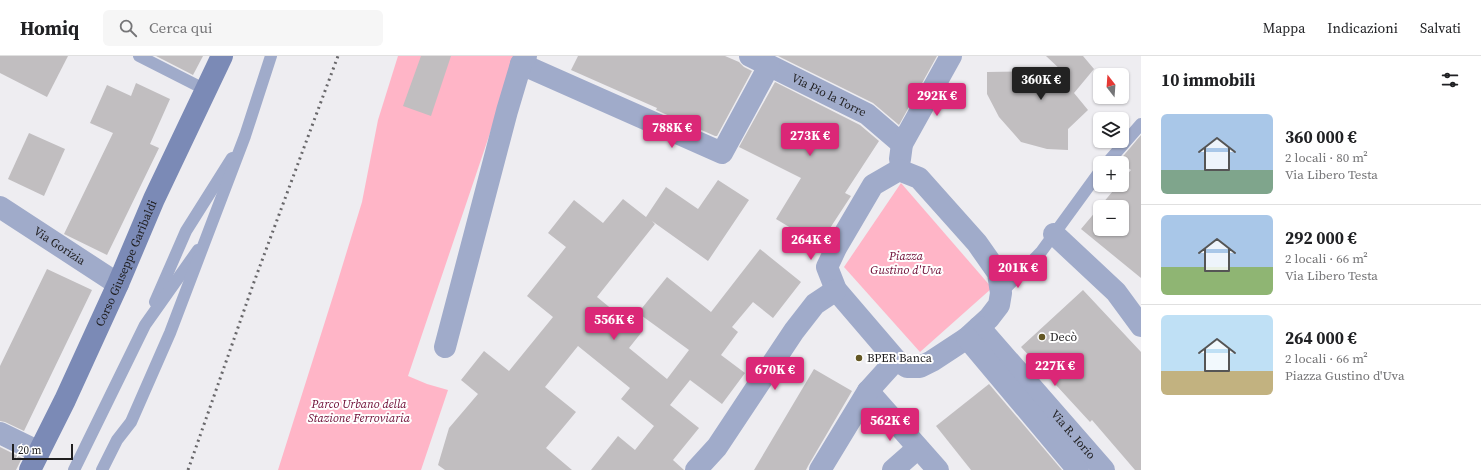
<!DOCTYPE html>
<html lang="it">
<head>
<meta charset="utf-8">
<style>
  :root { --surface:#fff; --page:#f6f6f6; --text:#202124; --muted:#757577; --line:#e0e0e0; --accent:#db2777 }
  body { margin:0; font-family:"Source Serif 4",serif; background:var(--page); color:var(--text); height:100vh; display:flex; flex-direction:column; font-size:15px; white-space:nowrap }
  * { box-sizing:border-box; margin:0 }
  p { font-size:13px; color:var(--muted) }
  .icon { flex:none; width:22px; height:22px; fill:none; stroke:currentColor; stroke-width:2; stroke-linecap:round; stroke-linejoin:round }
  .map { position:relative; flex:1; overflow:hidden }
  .details { display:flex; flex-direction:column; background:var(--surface); width:340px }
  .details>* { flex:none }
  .needle { width:26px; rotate:343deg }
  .controls { position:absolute; left:1093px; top:12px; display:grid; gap:8px }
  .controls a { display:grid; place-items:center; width:36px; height:36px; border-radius:6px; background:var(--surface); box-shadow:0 1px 3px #0004; font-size:20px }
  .scale { position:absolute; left:12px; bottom:10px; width:61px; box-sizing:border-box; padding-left:4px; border:2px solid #1f1e1f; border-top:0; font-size:11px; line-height:14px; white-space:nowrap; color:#1f1e1f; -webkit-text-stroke:3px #fff; paint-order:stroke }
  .price { position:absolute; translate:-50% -34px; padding:0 9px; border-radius:4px; background:var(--accent); color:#fff; font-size:13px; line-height:26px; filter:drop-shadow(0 1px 2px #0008) }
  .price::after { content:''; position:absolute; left:50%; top:24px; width:12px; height:9px; margin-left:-6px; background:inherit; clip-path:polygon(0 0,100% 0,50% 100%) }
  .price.selected { background:#222; color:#fff }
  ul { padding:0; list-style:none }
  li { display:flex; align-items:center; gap:12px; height:100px; padding:0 20px }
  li+li { border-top:1px solid var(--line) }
  li span { display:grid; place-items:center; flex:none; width:112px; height:80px; border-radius:6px; color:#555 }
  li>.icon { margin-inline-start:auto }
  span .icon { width:48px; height:48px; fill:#fffc; stroke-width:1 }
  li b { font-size:17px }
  h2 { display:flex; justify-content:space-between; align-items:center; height:48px; padding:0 20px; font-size:17px }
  header { display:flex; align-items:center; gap:24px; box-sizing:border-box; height:56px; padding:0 20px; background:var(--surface); border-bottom:1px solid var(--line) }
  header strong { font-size:19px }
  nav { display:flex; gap:22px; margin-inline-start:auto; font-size:14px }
  .search { width:280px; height:36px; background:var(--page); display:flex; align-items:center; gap:10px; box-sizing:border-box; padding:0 14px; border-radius:6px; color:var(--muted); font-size:15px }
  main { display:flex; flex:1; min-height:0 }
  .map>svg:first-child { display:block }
  .green { fill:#ffb5c7 }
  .building { fill:#c1bec0; fill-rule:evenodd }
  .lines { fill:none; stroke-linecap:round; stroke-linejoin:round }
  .service { stroke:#a0abca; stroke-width:12 }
  .minor { stroke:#a0abca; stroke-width:22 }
  .secondary { stroke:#7b8ab6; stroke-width:22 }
  .rail { stroke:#68676a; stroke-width:3; stroke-dasharray:2 4; stroke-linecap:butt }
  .poi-dot { fill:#635724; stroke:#fff; stroke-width:1.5 }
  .labels { text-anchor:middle; stroke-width:4; stroke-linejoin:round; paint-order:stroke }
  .street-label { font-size:12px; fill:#1f1e1f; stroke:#fff }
  .park-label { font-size:12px; font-style:italic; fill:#6c0a33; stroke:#fff }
  .poi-label { font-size:12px; fill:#1f1e1f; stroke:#fff; text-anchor:start }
</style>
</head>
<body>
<header>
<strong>Homiq</strong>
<div class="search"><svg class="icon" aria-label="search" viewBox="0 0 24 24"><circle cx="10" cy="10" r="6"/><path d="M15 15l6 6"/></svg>Cerca qui</div>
<nav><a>Mappa</a><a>Indicazioni</a><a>Salvati</a></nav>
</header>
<main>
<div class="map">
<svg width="1141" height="414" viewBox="0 0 1141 414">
  <rect width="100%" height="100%" fill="#eeedf1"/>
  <g class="green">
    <path d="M398,0H516L408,320L427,328L448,334L421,414H278L335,234L362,146L378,64Z"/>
    <path d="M901,127L992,232L920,296L844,211Z"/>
  </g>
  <g class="building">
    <path d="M0,0H68L47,41L0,17Z"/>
    <path d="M156,0H203L193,19Z"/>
    <path d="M421,0H451L431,60L403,50Z"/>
    <path d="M578,0H725L739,6L744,11L752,15L717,80H715L656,54L657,52L571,14Z"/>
    <path d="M778,0H937L899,69L873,47Z"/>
    <path d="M1046,0H1083L1094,13L1074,37L1088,54L1068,73V94L1047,93L1021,86L999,61L987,38V16L1062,15Z"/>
    <path d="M775,26L860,69L879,85L845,137L851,140L819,189L776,163L801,122L739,91Z"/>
    <path d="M136,27L170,43L150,88L159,92L107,199L64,178L113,77L90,67L107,29L131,40Z"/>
    <path d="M29,77L65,93L44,140L8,123Z"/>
    <path d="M1141,79V222L1081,173L1118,129H1122V124L1131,114L1119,105ZM1100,151H1122V173H1100Z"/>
    <path d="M718,124L749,144L708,205L652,165L655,168L597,241L641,277L629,292L667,323L689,294L638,257L667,221L711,256L760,193L801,226L773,262L753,246L732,271L738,276L721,299L745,317L722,348L690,324L670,349L699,372L673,404L684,414H591L618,380L635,394L654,370L621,343L630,332L578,290L545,331L576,356L546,392L572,414H445L438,409L449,372L478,338L461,324L484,295L509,315L553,261L527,240L566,191L548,177L574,144L603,167L623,143L646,161L666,131L698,153Z"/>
    <path d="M47,213L92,234L24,375L5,366L0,365V310Z"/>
    <path d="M1083,234L1141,296V414H1135L1092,364L1090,366L1021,291Z"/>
    <path d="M814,313L852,335L808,410L806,414H754Z"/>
    <path d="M989,328L1062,414H971L936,370Z"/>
    <path d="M0,391L22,402L16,414H0Z"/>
  </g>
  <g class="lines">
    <g class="service">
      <path d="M139,0L206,34"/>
      <path d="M1107,107L1141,68"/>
      <path d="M1001,237L1041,196L1100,115"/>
      <path d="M155,246L186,175L232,102"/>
      <path d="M74,414L145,269L198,194"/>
      <path d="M102,414L117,384L131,366L170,277L245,80L271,0"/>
    </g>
    <g class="minor">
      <path id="s1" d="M750,0L867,58L902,88"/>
      <path d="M521,8L722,97L769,10"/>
      <path d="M900,103L902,88L951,0"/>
      <path d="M899,114L919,122L977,187L998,217L1001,237L999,249L989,262L967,282L932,305L920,311H907L896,304L836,234L827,211L836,192L873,129Z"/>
      <path id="s2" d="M0,151L118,228"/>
      <path d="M1054,178L1116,236L1141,270"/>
      <path id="s3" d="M979,271L1104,414"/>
      <path d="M967,282L1078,414"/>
      <path d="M445,291L507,55L521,8L526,0"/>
      <path d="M868,335L938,414"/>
      <path d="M0,377L39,396"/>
      <path d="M696,414L717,391L794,275L815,248L836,234"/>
      <path d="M820,414L868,335L896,304"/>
      <path d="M893,414L918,392"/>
    </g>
    <path class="secondary" id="s4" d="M30,414L65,344L118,228L154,143L222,0"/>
    <path class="rail" d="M188,414L254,226L338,0"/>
  </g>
  <g class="poi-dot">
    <circle cx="1042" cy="281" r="4"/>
    <circle cx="859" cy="302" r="4"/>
  </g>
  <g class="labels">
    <g class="street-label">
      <text dy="4" stroke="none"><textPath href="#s1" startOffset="88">Via Pio la Torre</textPath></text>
      <text dy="4" stroke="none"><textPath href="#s2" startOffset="71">Via Gorizia</textPath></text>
      <text dy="4" stroke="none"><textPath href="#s4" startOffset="228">Corso Giuseppe Garibaldi</textPath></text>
      <text dy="4" stroke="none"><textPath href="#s3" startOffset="143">Via R. Iorio</textPath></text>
    </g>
    <g class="park-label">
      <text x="906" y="204">Piazza<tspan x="906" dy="14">Gustino d'Uva</tspan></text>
      <text x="359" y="352">Parco Urbano della<tspan x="359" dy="14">Stazione Ferroviaria</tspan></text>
    </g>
    <g class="poi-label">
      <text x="1050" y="285">Decò</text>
      <text x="867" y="306">BPER Banca</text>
    </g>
  </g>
</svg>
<div class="controls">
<a><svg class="needle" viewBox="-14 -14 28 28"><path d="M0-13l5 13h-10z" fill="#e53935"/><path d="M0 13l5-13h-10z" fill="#757577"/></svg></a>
<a><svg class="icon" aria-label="layers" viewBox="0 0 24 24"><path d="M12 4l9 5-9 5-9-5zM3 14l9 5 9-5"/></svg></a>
<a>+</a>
<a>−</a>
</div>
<div class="scale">20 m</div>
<b class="price selected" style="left:1041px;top:45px">360K €</b>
<b class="price" style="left:937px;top:61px">292K €</b>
<b class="price" style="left:672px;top:93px">788K €</b>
<b class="price" style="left:810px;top:101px">273K €</b>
<b class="price" style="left:811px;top:205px">264K €</b>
<b class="price" style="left:1018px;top:233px">201K €</b>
<b class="price" style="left:614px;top:285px">556K €</b>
<b class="price" style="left:1055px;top:331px">227K €</b>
<b class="price" style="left:775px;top:335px">670K €</b>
<b class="price" style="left:890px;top:386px">562K €</b>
</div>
<section class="details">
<h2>10 immobili<svg class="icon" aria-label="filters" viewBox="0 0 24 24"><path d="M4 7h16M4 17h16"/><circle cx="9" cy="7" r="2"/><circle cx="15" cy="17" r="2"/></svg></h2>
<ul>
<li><span style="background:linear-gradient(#a9c7e8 70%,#7fa58c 0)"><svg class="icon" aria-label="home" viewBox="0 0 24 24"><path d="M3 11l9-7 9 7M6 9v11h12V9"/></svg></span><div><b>360 000 €</b><p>2 locali · 80 m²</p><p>Via Libero Testa</p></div></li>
<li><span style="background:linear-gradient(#a9c7e8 65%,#8fb573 0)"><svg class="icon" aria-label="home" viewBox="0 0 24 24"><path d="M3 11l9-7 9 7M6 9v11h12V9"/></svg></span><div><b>292 000 €</b><p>2 locali · 66 m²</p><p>Via Libero Testa</p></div></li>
<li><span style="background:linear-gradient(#bfe0f5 70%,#c2b280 0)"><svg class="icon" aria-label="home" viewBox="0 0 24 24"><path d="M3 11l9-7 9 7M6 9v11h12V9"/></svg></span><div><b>264 000 €</b><p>2 locali · 66 m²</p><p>Piazza Gustino d'Uva</p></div></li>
</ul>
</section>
</main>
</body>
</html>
